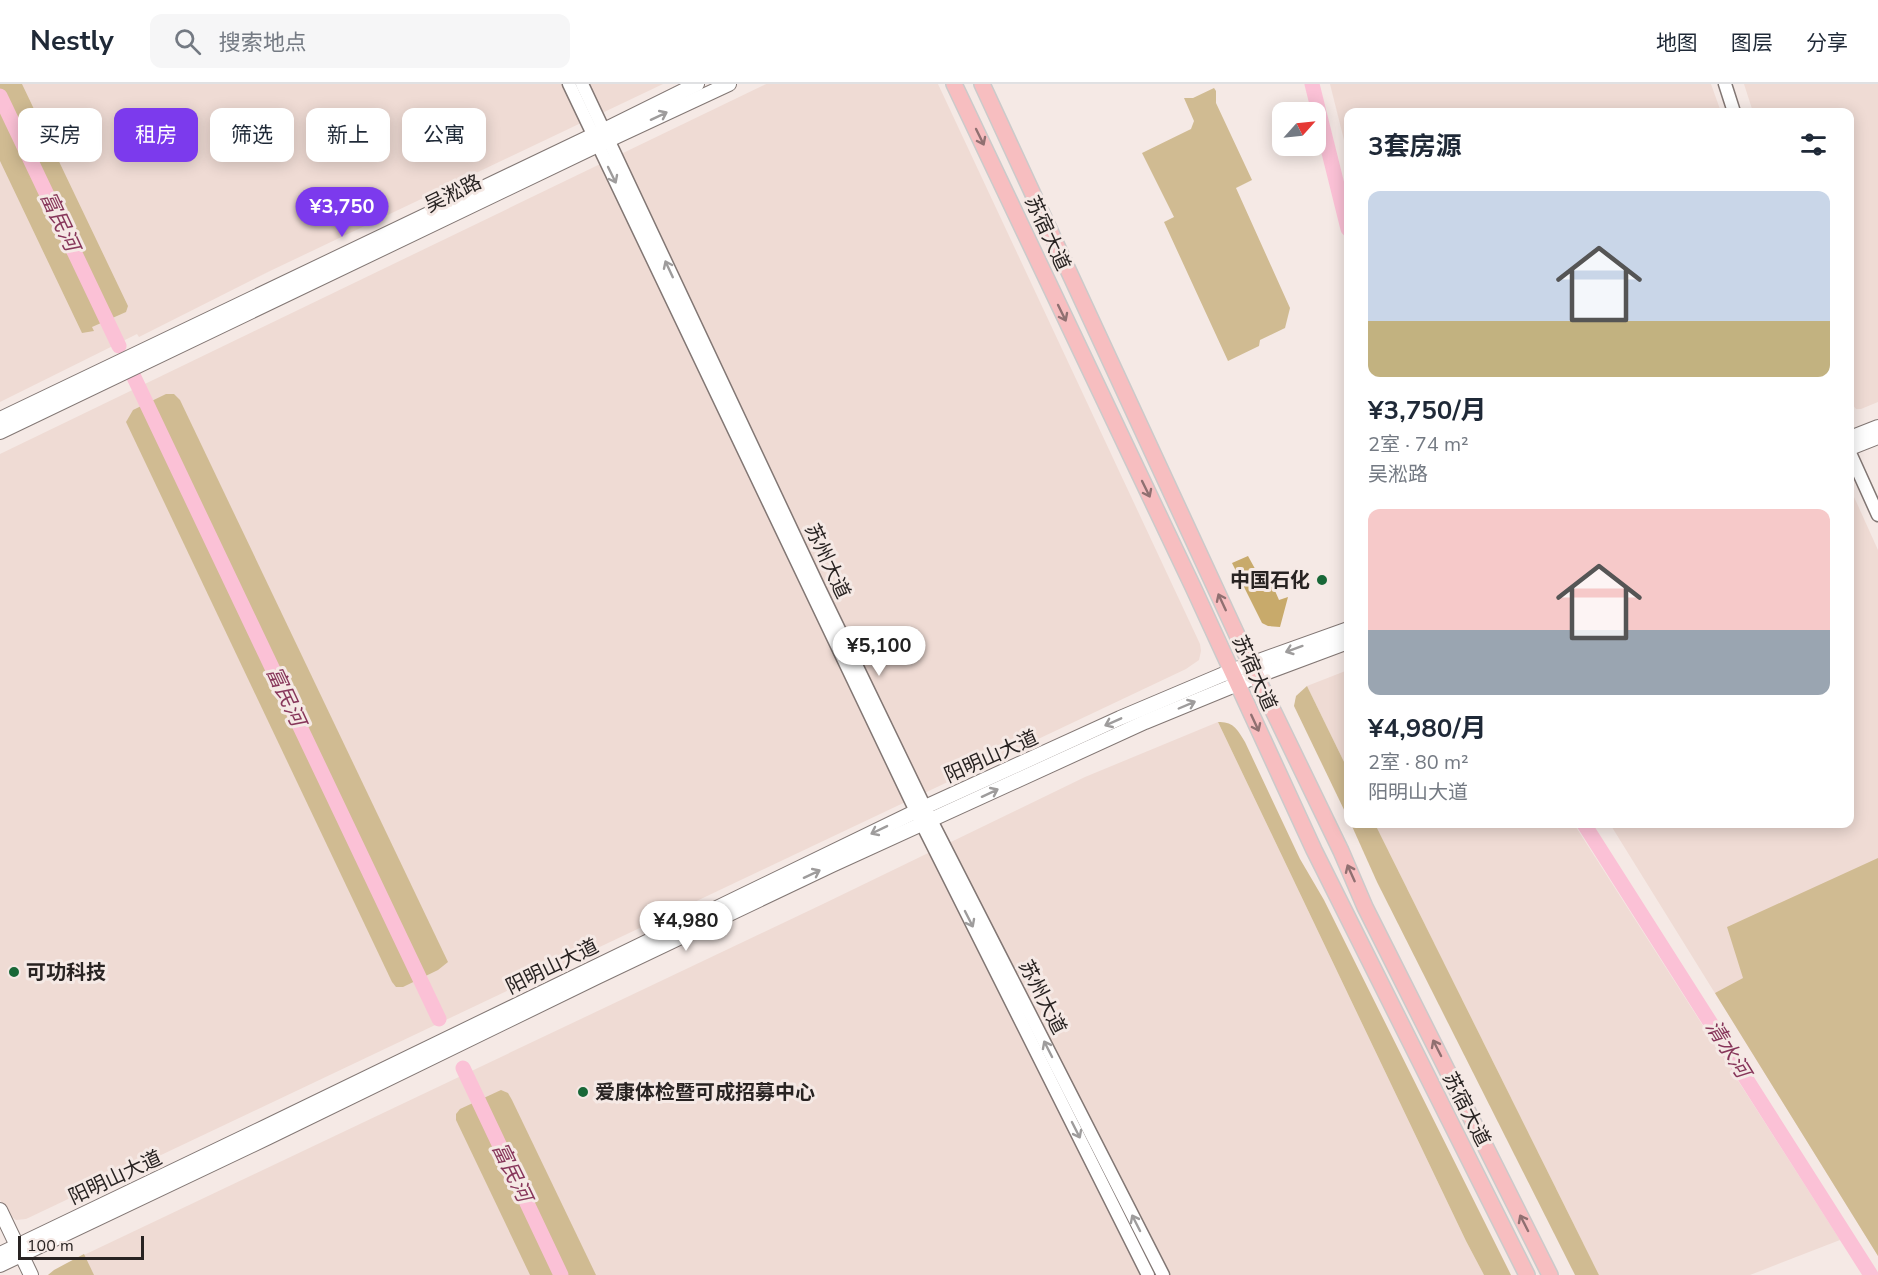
<!DOCTYPE html>
<html lang="zh">
<head>
<meta charset="utf-8">
<style>
  :root { --surface:#fff; --page:#f6f6f7; --text:#1f2937; --muted:#747a83; --line:#e0e1e3; --accent:#7c3aed }
  body { margin:0; font-family:"Nunito Sans","Noto Sans SC",sans-serif; background:var(--page); color:var(--text); height:100vh; display:flex; flex-direction:column; font-size:22px; white-space:nowrap }
  * { box-sizing:border-box; margin:0 }
  p { font-size:20px; color:var(--muted) }
  .icon { flex:none; width:33px; height:33px; fill:none; stroke:currentColor; stroke-width:2; stroke-linecap:round; stroke-linejoin:round }
  .map { position:relative; flex:1; overflow:hidden }
  .sheet { position:absolute; left:1344px; top:24px; width:510px; height:720px; display:flex; flex-direction:column; background:var(--surface); border-radius:12px; box-shadow:0 3px 15px #0003 }
  .sheet>* { flex:none }
  .top-card { position:absolute; left:18px; top:24px; width:570px; height:54px; display:flex; gap:12px }
  .needle { width:39px; rotate:63deg }
  .buttons { position:absolute; left:1272px; top:18px; display:grid; gap:12px }
  .buttons a { display:grid; place-items:center; width:54px; height:54px; border-radius:12px; background:var(--surface); box-shadow:0 3px 15px #0003; font-size:30px }
  .scale { position:absolute; left:18px; bottom:15px; width:126px; box-sizing:border-box; padding-left:6px; border:3px solid #282322; border-top:0; font-size:16px; line-height:21px; white-space:nowrap; color:#282322; -webkit-text-stroke:4px #f5e9e5; paint-order:stroke }
  .price { position:absolute; translate:-50% -51px; padding:0 14px; border-radius:21px; background:#fff; color:#222; font-size:20px; line-height:39px; filter:drop-shadow(0 2px 3px #0008) }
  .price::after { content:''; position:absolute; left:50%; top:36px; width:18px; height:14px; margin-left:-9px; background:inherit; clip-path:polygon(0 0,100% 0,50% 100%) }
  .price.active { background:var(--accent); color:#fff }
  ul { padding:0; list-style:none }
  li { display:grid; align-content:center; gap:12px; height:318px; padding:0 24px }
  li span { display:grid; place-items:center; height:186px; border-radius:12px; color:#555 }
  li>.icon { margin-inline-start:auto }
  span .icon { width:108px; height:108px; fill:#fffc; stroke-width:1 }
  li b { font-size:26px }
  h2 { display:flex; justify-content:space-between; align-items:center; height:72px; padding:0 24px; font-size:26px }
  .chip { padding:0 21px; border-radius:12px; background:var(--surface); box-shadow:0 3px 15px #0003; font-size:21px; line-height:54px }
  .chip.active { background:var(--accent); color:#fff }
  header { display:flex; align-items:center; gap:36px; box-sizing:border-box; height:84px; padding:0 30px; background:var(--surface); border-bottom:2px solid var(--line) }
  header strong { font-size:28px }
  nav { display:flex; gap:33px; margin-inline-start:auto; font-size:21px }
  .search { width:420px; height:54px; background:var(--page); display:flex; align-items:center; gap:15px; box-sizing:border-box; padding:0 21px; border-radius:12px; color:var(--muted); font-size:22px }
  .map>svg:first-child { display:block }
  .built { fill:#efdbd4 }
  .green { fill:#d0bb92 }
  .forest { fill:#c8aa6b }
  .lines { fill:none; stroke-linecap:round; stroke-linejoin:round }
  .river { stroke:#fbc1d6; stroke-width:15 }
  .tertiary-casing { stroke:#827774; stroke-width:15 }
  .secondary-casing { stroke:#827774; stroke-width:16 }
  .primary-casing { stroke:#cbcaca; stroke-width:18 }
  .tertiary { stroke:#fff; stroke-width:12 }
  .secondary { stroke:#fff; stroke-width:14 }
  .primary { stroke:#f7bec0; stroke-width:15 }
  .oneway { stroke:#9e9c9c }
  .oneway2 { stroke:#907071 }
  .poi-dot { fill:#186737; stroke:#f5e9e5; stroke-width:2 }
  .labels { text-anchor:middle; stroke-width:6; stroke-linejoin:round; paint-order:stroke }
  .street-label { font-size:20px; fill:#282322; stroke:#f5e9e5 }
  .poi-label { font-size:20px; font-weight:bold; fill:#282322; stroke:#f5e9e5; text-anchor:start }
  .water-label { font-size:21px; font-style:italic; fill:#87365a; stroke:#f5e9e5 }
</style>
</head>
<body>
<header>
<strong>Nestly</strong>
<div class="search"><svg class="icon" aria-label="search" viewBox="0 0 24 24"><circle cx="10" cy="10" r="6"/><path d="M15 15l6 6"/></svg>搜索地点</div>
<nav><a>地图</a><a>图层</a><a>分享</a></nav>
</header>
<div class="map">
<svg width="1878" height="1191" viewBox="0 0 1878 1191">
  <rect width="100%" height="100%" fill="#f5e9e5"/>
  <g class="built">
    <path d="M0,0H663L270,187L139,253L137,250L0,318Z"/>
    <path d="M766,0H938L1200,560L1201,567L1199,576L1186,585L26,1135L16,1136L9,1131L0,1116V370Z"/>
    <path d="M1330,0H1711L1721,28H1348V72Z"/>
    <path d="M1744,0H1878V318L1861,325H1856L1852,320L1850,312V28H1753Z"/>
    <path d="M1850,404L1878,466V1172L1610,740H1850Z"/>
    <path d="M1348,586V686L1307,602Z"/>
    <path d="M1218,638L1466,1157L1484,1191H48L65,1180L823,820L1085,693Z"/>
    <path d="M1375,740H1574L1840,1156L1750,1191H1599Z"/>
  </g>
  <g class="green">
    <path d="M0,0H22L128,222L126,228L92,243L94,247L82,249L0,77Z"/>
    <path d="M1214,4L1216,7V19L1252,96L1236,104L1290,224L1285,244L1260,256L1259,262L1228,277L1164,138L1174,133L1142,69L1191,45L1194,37L1184,14H1193Z"/>
    <path d="M166,310H174L180,316L448,878L438,886L403,903H396L392,898L126,338L133,326Z"/>
    <path d="M1307,602L1348,686V734L1294,622L1296,612Z"/>
    <path d="M1218,638C1233,637 1238,646 1245,658L1300,775L1324,816L1511,1191H1484L1466,1157Z"/>
    <path d="M1351,740H1375L1599,1191H1575L1377,798Z"/>
    <path d="M1878,774V1172L1715,909L1743,894L1727,843Z"/>
    <path d="M501,1006L508,1009L512,1016L596,1191H530L456,1036V1030L460,1025Z"/>
    <path d="M84,1170L94,1191H48L54,1186Z"/>
  </g>
  <path class="forest" d="M1248,472L1259,492L1278,485L1280,488L1269,493L1279,516L1288,513L1280,543L1268,542L1262,539L1232,479Z"/>
  <g class="lines">
    <g class="river">
      <path d="M1312,0L1348,145"/>
      <path d="M0,12L119,262"/>
      <path d="M132,289L439,935"/>
      <path d="M1584,740L1871,1191"/>
      <path d="M463,984L561,1191"/>
    </g>
    <g class="tertiary-casing">
      <g id="tertiary">
        <path d="M569,0L922,740L1148,1191"/>
        <path d="M582,0L819,504L931,736L1163,1191"/>
        <path d="M1725,0L1734,28"/>
        <path d="M1850,369L1878,431"/>
      </g>
    </g>
    <g class="secondary-casing">
      <g id="secondary">
        <path d="M0,335L604,46L697,0"/>
        <path d="M0,348L598,61L729,0"/>
        <path d="M1850,354L1878,343"/>
        <path d="M1850,364L1878,353"/>
        <path d="M0,1126L31,1191"/>
        <path d="M0,1170L265,1043L925,723L1120,634L1231,587L1348,545"/>
        <path d="M0,1181L269,1053L597,893L832,781L1145,638L1257,592L1348,558"/>
      </g>
    </g>
    <g class="primary-casing">
      <g id="primary">
        <path d="M954,0L1193,503L1314,766L1527,1191"/>
        <path d="M982,0L1250,579L1341,767L1365,823L1550,1191"/>
      </g>
    </g>
    <use href="#tertiary" class="tertiary"/>
    <use href="#secondary" class="secondary"/>
    <use href="#primary" class="primary"/>
  </g>
  <defs><path id="oneway-shaft" d="M-6 0H5M1.5-3L5.5 0L1.5 3" fill="none" stroke-width="1.6" stroke-linecap="round" stroke-linejoin="round" transform="scale(1.5)"/></defs>
  <g class="oneway">
    <use href="#oneway-shaft" transform="translate(659 32) rotate(-25)"/>
    <use href="#oneway-shaft" transform="translate(612 91) rotate(64)"/>
    <use href="#oneway-shaft" transform="translate(669 185) rotate(-115)"/>
    <use href="#oneway-shaft" transform="translate(1294 565) rotate(160)"/>
    <use href="#oneway-shaft" transform="translate(1187 621) rotate(-23)"/>
    <use href="#oneway-shaft" transform="translate(1113 638) rotate(156)"/>
    <use href="#oneway-shaft" transform="translate(990 709) rotate(-25)"/>
    <use href="#oneway-shaft" transform="translate(879 746) rotate(154)"/>
    <use href="#oneway-shaft" transform="translate(812 790) rotate(-25)"/>
    <use href="#oneway-shaft" transform="translate(969 835) rotate(63)"/>
    <use href="#oneway-shaft" transform="translate(1048 965) rotate(-117)"/>
    <use href="#oneway-shaft" transform="translate(1076 1046) rotate(63)"/>
    <use href="#oneway-shaft" transform="translate(1136 1139) rotate(-117)"/>
  </g>
  <g class="oneway2">
    <use href="#oneway-shaft" transform="translate(980 53) rotate(64)"/>
    <use href="#oneway-shaft" transform="translate(1062 229) rotate(64)"/>
    <use href="#oneway-shaft" transform="translate(1146 405) rotate(64)"/>
    <use href="#oneway-shaft" transform="translate(1222 518) rotate(-115)"/>
    <use href="#oneway-shaft" transform="translate(1255 639) rotate(65)"/>
    <use href="#oneway-shaft" transform="translate(1351 789) rotate(-114)"/>
    <use href="#oneway-shaft" transform="translate(1437 964) rotate(-117)"/>
    <use href="#oneway-shaft" transform="translate(1524 1139) rotate(-117)"/>
  </g>
  <g class="poi-dot">
    <circle cx="1322" cy="496" r="6"/>
    <circle cx="14" cy="888" r="6"/>
    <circle cx="583" cy="1008" r="6"/>
  </g>
  <g class="labels">
    <g class="street-label">
      <text transform="translate(453 109) rotate(-26)" y="7">吴淞路</text>
      <text transform="translate(1048 149) rotate(65)" y="7">苏宿大道</text>
      <text transform="translate(828 477) rotate(65)" y="7">苏州大道</text>
      <text transform="translate(1255 589) rotate(66)" y="7">苏宿大道</text>
      <text transform="translate(991 672) rotate(-24)" y="7">阳明山大道</text>
      <text transform="translate(552 882) rotate(-26)" y="7">阳明山大道</text>
      <text transform="translate(1043 913) rotate(63)" y="7">苏州大道</text>
      <text transform="translate(1467 1025) rotate(63)" y="7">苏宿大道</text>
      <text transform="translate(115 1093) rotate(-25)" y="7">阳明山大道</text>
    </g>
    <g class="poi-label">
      <text x="1310" y="503" text-anchor="end">中国石化</text>
      <text x="26" y="895">可功科技</text>
      <text x="595" y="1015">爱康体检暨可成招募中心</text>
    </g>
    <g class="water-label">
      <text transform="translate(60 137) rotate(65)" y="7">富民河</text>
      <text transform="translate(286 612) rotate(65)" y="7">富民河</text>
      <text transform="translate(1728 965) rotate(58)" y="7">清水河</text>
      <text transform="translate(512 1088) rotate(64)" y="7">富民河</text>
    </g>
  </g>
</svg>
<div class="buttons">
<a><svg class="needle" viewBox="-14 -14 28 28"><path d="M0-13l5 13h-10z" fill="#e53935"/><path d="M0 13l5-13h-10z" fill="#747a83"/></svg></a>
</div>
<div class="scale">100 m</div>
<b class="price active" style="left:342px;top:154px">¥3,750</b>
<b class="price" style="left:879px;top:593px">¥5,100</b>
<b class="price" style="left:686px;top:868px">¥4,980</b>
<div class="top-card">
<a class="chip">买房</a>
<a class="chip active">租房</a>
<a class="chip">筛选</a>
<a class="chip">新上</a>
<a class="chip">公寓</a>
</div>
<section class="sheet">
<h2>3套房源<svg class="icon" aria-label="filters" viewBox="0 0 24 24"><path d="M4 7h16M4 17h16"/><circle cx="9" cy="7" r="2"/><circle cx="15" cy="17" r="2"/></svg></h2>
<ul>
<li><span style="background:linear-gradient(#c9d6e8 70%,#c2b280 0)"><svg class="icon" aria-label="home" viewBox="0 0 24 24"><path d="M3 11l9-7 9 7M6 9v11h12V9"/></svg></span><div><b>¥3,750/月</b><p>2室 · 74 m²</p><p>吴淞路</p></div></li>
<li><span style="background:linear-gradient(#f6c9c9 65%,#9aa5b1 0)"><svg class="icon" aria-label="home" viewBox="0 0 24 24"><path d="M3 11l9-7 9 7M6 9v11h12V9"/></svg></span><div><b>¥4,980/月</b><p>2室 · 80 m²</p><p>阳明山大道</p></div></li>
</ul>
</section>
</div>
</body>
</html>
